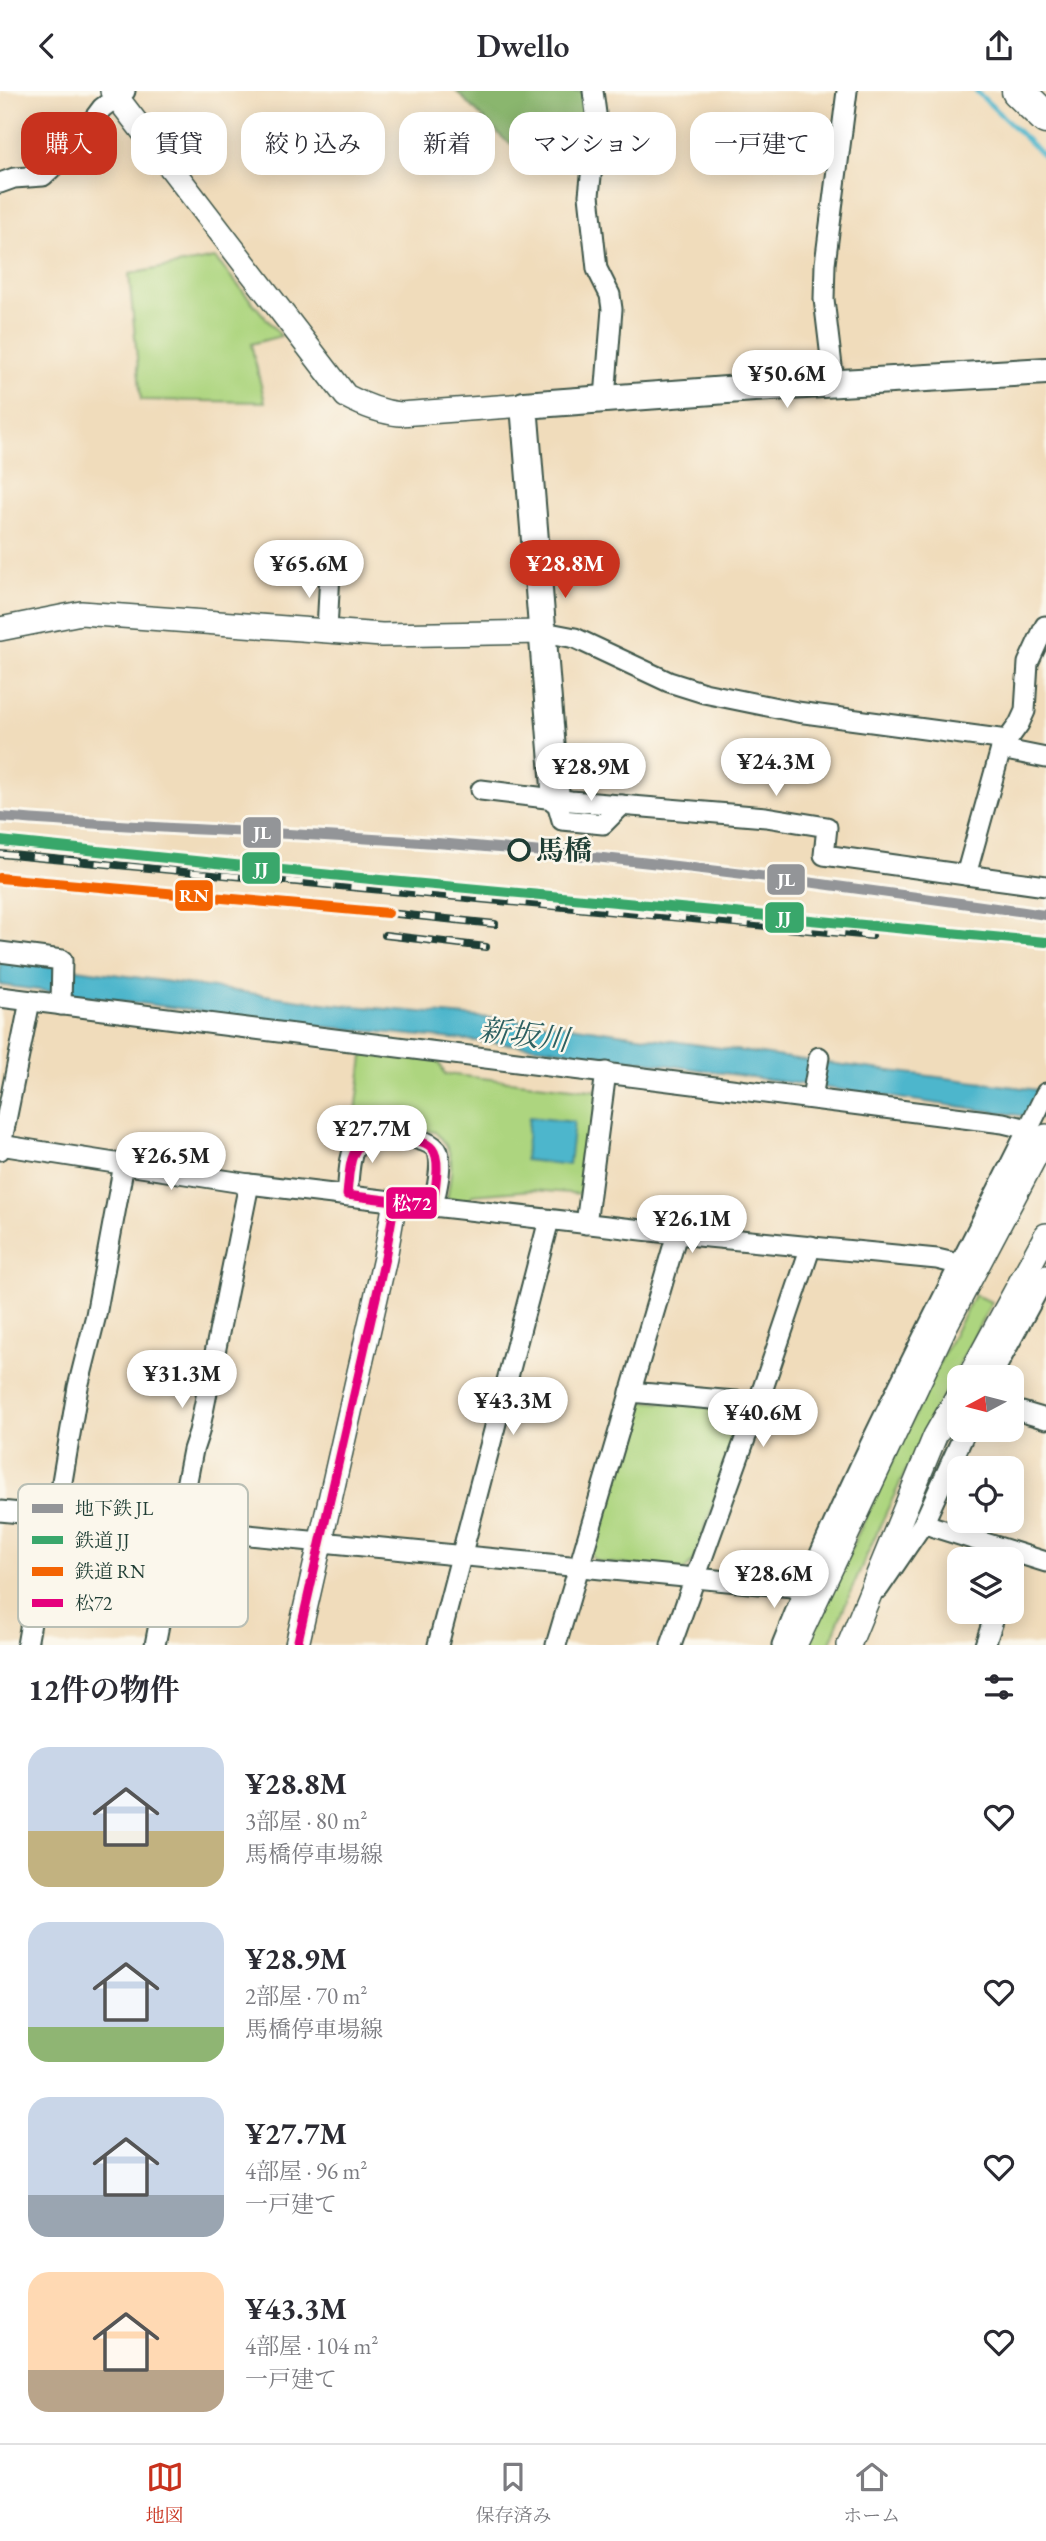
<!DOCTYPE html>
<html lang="ja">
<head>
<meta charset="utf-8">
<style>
  :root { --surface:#fff; --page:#f7f7f7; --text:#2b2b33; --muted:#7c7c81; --line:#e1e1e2; --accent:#c8321e }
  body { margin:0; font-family:"EB Garamond","Noto Serif JP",serif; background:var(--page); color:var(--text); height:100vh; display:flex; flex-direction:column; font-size:26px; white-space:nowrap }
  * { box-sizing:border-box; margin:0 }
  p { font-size:23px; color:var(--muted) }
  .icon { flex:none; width:38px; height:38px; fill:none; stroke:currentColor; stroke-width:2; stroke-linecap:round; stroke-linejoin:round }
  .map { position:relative; height:1554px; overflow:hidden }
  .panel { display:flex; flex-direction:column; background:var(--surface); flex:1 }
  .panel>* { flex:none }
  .banner { position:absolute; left:21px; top:21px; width:1004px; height:63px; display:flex; gap:14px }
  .needle { width:46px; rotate:263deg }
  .fabs { position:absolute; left:947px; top:1274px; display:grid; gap:14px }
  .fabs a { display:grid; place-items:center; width:77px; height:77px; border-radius:14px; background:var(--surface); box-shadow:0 4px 18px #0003; font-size:35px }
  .price { position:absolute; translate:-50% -60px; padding:0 16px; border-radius:24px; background:#fff; color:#222; font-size:23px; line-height:46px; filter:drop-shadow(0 2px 4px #0008) }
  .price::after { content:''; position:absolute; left:50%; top:42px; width:21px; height:16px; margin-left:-10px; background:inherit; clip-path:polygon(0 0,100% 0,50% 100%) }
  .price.on { background:var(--accent); color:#fff }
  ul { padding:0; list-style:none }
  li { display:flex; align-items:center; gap:21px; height:175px; padding:0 28px }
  li span { display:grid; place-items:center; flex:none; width:196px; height:140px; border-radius:21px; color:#555 }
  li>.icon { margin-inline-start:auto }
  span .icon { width:84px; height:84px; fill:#fffc; stroke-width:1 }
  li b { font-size:30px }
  h2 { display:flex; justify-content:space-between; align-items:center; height:84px; padding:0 28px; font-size:30px }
  .tag { padding:0 24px; border-radius:21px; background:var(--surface); box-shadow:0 4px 18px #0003; font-size:24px; line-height:63px }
  .tag.on { background:var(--accent); color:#fff }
  header { display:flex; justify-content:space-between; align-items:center; height:91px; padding:0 28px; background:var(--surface); font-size:32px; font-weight:600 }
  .menu { display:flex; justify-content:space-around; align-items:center; height:98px; border-top:2px solid var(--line); background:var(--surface); font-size:19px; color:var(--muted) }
  .menu a { display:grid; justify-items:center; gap:4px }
  .menu .on { color:var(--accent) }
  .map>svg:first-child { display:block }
  .green { fill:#add57f; stroke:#66895a; stroke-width:2 }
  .forest { fill:#8ab66e; stroke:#547a51; stroke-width:2 }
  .water { fill:#4eb6cc; stroke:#367a80; stroke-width:2 }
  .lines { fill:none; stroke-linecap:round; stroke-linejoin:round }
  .stream { stroke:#4eb6cc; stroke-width:5 }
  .minor-casing { stroke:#3e5548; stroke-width:23 }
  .tertiary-casing { stroke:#3e5548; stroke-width:26 }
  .secondary-casing { stroke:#3e5548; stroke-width:30 }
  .trunk-casing { stroke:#3e5548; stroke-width:35 }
  .minor { stroke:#fff; stroke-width:19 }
  .tertiary { stroke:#fff; stroke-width:23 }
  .secondary { stroke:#fff; stroke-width:26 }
  .trunk { stroke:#fff; stroke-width:32 }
  .rail-casing { stroke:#1f3d34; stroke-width:8 }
  .rail { stroke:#fbf7ec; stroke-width:5; stroke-dasharray:16; stroke-linecap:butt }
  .bus-1-casing { stroke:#fbf7ec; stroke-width:14 }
  .bus-1 { stroke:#e5007d; stroke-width:9 }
  .rail-1-casing { stroke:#fbf7ec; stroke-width:16 }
  .rail-2-casing { stroke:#fbf7ec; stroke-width:16 }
  .rail-1 { stroke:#39a76b; stroke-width:10 }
  .rail-2 { stroke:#f46403; stroke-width:10 }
  .metro-1-casing { stroke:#fbf7ec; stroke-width:16 }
  .metro-1 { stroke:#939598; stroke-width:10 }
  .stop-dot { fill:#fbf7ec; stroke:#1f3d34; stroke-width:3.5 }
  .labels { text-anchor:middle; stroke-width:5; stroke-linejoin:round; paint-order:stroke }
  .stop-label { font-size:28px; font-weight:bold; fill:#1f3d34; stroke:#fbf7ec; text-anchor:start }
  .water-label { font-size:30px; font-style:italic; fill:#2d6162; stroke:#fbf7ec }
  .key { fill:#fbf7ec; stroke:#b9bfb5; stroke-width:2 }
  .key-label { font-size:19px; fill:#1f3d34 }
  .line-badge { stroke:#fbf7ec; stroke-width:2.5 }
  .badge-label { font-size:19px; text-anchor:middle; font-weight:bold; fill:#fff }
</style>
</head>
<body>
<header><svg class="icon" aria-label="back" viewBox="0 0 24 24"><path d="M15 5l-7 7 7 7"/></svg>Dwello<svg class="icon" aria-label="share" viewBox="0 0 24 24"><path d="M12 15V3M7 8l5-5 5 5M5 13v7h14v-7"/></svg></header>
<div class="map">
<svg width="1046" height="1554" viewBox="0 0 1046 1554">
  <rect width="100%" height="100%" fill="#fbf7ec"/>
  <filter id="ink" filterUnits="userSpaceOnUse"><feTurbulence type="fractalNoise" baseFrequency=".0143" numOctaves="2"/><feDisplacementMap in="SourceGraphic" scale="14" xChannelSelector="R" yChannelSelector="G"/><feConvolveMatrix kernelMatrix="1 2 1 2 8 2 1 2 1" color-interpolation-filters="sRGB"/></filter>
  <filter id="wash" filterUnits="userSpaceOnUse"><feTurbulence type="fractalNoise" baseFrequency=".00686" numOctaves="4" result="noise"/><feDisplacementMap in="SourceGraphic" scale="28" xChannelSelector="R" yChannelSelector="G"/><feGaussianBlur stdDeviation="1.57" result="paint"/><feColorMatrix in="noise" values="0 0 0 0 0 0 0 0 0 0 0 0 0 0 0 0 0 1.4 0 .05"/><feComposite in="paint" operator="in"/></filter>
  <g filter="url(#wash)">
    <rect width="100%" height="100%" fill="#f0dcbb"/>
    <g class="green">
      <path d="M215,167L281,245L251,253L265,311L141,309L129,183Z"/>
      <path d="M364,958L438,969L445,983L599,1000L582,1103L532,1099L473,1104L466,1110L447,1108C451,1081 458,1061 435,1041L355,1029Z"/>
      <path d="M974,1204L992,1211C933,1324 875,1436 829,1554H805L947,1256Z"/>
      <path d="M641,1310L733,1318L744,1330L693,1470L684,1480L599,1471L592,1466V1460L635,1314Z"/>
    </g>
    <path class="forest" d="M456,0H584L589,20L585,76L542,71L505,49Z"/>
    <g class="water">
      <path d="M0,869L84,879L330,913L556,933L789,967L1046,1000V1028L540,956L316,935L0,894Z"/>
      <path d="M529,1026L574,1031L569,1074L525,1069Z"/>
    </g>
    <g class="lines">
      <path class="stream" d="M976,0L1046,67"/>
    </g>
  </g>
  <g filter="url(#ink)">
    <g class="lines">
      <g class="minor-casing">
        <g id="minor">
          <path d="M593,0L597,30L589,104L597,178L610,204L612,218L605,307"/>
          <path d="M0,92L14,87L43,85L69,61L102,17L125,0"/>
          <path d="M834,292L824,208L825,173L847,0"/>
          <path d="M1045,535L1028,572L1025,620L1019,633L1001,658L966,784L1046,795"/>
          <path d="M327,540L330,481"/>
          <path d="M544,541L575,547L669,591L704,602L797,621L1007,649"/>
          <path d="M1001,658L1046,667"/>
          <path d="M481,699L571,710L766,726L827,736L824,764L966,784"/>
          <path d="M556,708L562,729L603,733L622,714"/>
          <path d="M0,861L62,869L61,914"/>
          <path d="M0,906L1003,1032L1028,1038"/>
          <path d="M812,1007L819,966"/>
          <path d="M0,1054L249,1093L433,1115L677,1143L937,1168L958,1173"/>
          <path d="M0,1059L30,910"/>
          <path d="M347,1104C349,1089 348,1063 358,1051C370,1038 431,1044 438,1061C443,1076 436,1100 433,1115"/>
          <path d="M586,1133L606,981"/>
          <path d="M991,1286L1046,1184"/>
          <path d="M630,1301L758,1312"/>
          <path d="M1012,1318L1046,1328"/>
          <path d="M0,1420L695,1487L671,1554"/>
          <path d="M56,1426L78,1296L96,1224L124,1073"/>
          <path d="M924,1431L934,1436L1046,1471"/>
          <path d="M879,1497L924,1431L966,1339"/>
          <path d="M803,1500L792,1496L695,1487L758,1312L811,1155"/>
          <path d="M27,1554L50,1425"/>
          <path d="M155,1554L193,1359L199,1341L249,1093"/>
          <path d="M438,1554L549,1129"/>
          <path d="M556,1554L677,1143"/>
          <path d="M782,1554C857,1364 956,1185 1046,1002"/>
          <path d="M985,1554L996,1521"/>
        </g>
      </g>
      <g class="tertiary-casing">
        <g id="tertiary">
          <path d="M112,0L346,305C363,314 380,321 400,323L524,314"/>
          <path d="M0,538L81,522L382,544L544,541"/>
          <path d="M969,1286L1046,1144"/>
          <path d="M297,1554L385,1167L395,1110"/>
          <path d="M795,1554L944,1238L1046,1045"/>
          <path d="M849,1554L935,1345L959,1303"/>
        </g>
      </g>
      <g class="secondary-casing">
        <path id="secondary" d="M556,708L524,314L754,297L1046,280"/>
      </g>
      <g class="trunk-casing">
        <path id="trunk" d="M1018,0L1046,27"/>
      </g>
      <use href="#minor" class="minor"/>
      <use href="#tertiary" class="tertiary"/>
      <use href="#secondary" class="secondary"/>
      <use href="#trunk" class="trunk"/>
      <g class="rail-casing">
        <g id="rail">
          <path d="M0,763L872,845"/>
          <path d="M388,822L495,833"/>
          <path d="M385,844L486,856"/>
        </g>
      </g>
      <use href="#rail" class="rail"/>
      <g class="bus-1-casing">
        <g id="bus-1">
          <path d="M377,1044C441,1050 442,1051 433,1115L347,1104C350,1078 347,1053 377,1044Z"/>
          <path d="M297,1554L385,1167L395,1110"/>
        </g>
      </g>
      <use href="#bus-1" class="bus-1"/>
      <g class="rail-1-casing">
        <path id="rail-1" d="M0,750L380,789L1046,851"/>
      </g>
      <g class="rail-2-casing">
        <path id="rail-2" d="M0,787L388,822"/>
      </g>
      <use href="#rail-1" class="rail-1"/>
      <use href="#rail-2" class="rail-2"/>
      <g class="metro-1-casing">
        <path id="metro-1" d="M0,726C161,739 323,742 485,756C673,771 860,798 1046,824"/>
      </g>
      <use href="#metro-1" class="metro-1"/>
    </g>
  </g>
  <circle class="stop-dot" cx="519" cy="759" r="10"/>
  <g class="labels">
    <g class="stop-label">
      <text x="536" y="769">馬橋</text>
    </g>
    <g class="water-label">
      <text transform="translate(524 944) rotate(7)" y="10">新坂川</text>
    </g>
  </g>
  <rect x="18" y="1393" width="230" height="143" rx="10" class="key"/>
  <rect x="32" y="1413" width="31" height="9" fill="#939598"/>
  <rect x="32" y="1445" width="31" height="8" fill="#39a76b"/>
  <rect x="32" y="1476" width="31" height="9" fill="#f46403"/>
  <rect x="32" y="1508" width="31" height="8" fill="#e5007d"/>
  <g class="key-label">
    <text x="75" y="1424">地下鉄 JL</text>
    <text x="75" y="1456">鉄道 JJ</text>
    <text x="75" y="1487">鉄道 RN</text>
    <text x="75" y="1519">松72</text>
  </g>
  <g class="line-badge">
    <rect x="242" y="725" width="40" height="33" rx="7" fill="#939598"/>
    <rect x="241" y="760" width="40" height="34" rx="7" fill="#39a76b"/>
    <rect x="766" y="772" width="40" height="33" rx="7" fill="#939598"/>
    <rect x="174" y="788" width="40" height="33" rx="7" fill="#f46403"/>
    <rect x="764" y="810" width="41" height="33" rx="7" fill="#39a76b"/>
    <rect x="385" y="1095" width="53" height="34" rx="7" fill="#e5007d"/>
  </g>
  <g class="badge-label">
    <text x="262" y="748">JL</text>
    <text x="261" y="784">JJ</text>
    <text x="786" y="795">JL</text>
    <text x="194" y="811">RN</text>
    <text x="784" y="833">JJ</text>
    <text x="412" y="1119">松72</text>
  </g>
</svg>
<div class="fabs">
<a><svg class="needle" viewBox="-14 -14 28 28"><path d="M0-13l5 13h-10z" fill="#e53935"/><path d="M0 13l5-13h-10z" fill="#7c7c81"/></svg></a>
<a><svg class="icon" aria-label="locate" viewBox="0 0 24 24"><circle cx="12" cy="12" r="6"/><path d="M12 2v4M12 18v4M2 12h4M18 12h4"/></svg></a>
<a><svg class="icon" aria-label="layers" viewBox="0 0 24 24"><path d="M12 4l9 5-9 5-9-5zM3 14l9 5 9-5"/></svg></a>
</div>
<b class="price" style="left:787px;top:319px">¥50.6M</b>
<b class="price" style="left:309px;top:509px">¥65.6M</b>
<b class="price on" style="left:565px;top:509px">¥28.8M</b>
<b class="price" style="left:776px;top:707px">¥24.3M</b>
<b class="price" style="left:591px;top:712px">¥28.9M</b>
<b class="price" style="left:372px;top:1074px">¥27.7M</b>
<b class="price" style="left:171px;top:1101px">¥26.5M</b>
<b class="price" style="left:692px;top:1164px">¥26.1M</b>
<b class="price" style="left:182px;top:1319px">¥31.3M</b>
<b class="price" style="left:513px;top:1346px">¥43.3M</b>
<b class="price" style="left:763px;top:1358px">¥40.6M</b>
<b class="price" style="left:774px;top:1519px">¥28.6M</b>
<div class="banner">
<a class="tag on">購入</a>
<a class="tag">賃貸</a>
<a class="tag">絞り込み</a>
<a class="tag">新着</a>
<a class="tag">マンション</a>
<a class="tag">一戸建て</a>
</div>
</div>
<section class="panel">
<h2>12件の物件<svg class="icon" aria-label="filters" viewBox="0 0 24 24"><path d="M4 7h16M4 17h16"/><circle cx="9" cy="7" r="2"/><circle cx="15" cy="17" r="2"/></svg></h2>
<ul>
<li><span style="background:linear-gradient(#c9d6e8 60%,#c2b280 0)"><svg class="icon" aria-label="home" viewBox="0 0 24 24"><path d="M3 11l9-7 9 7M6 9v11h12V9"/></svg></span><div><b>¥28.8M</b><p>3部屋 · 80 m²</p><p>馬橋停車場線</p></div><svg class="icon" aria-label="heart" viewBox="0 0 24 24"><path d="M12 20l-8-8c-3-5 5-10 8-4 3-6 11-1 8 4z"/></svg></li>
<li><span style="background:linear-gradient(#c9d6e8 75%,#8fb573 0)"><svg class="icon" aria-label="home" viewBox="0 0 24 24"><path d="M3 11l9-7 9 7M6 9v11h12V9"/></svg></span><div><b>¥28.9M</b><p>2部屋 · 70 m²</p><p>馬橋停車場線</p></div><svg class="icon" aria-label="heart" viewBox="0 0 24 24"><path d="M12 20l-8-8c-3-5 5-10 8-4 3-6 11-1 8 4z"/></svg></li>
<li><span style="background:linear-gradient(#c9d6e8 70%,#9aa5b1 0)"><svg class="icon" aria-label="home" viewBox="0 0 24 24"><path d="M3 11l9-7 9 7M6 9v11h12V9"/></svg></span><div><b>¥27.7M</b><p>4部屋 · 96 m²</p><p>一戸建て</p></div><svg class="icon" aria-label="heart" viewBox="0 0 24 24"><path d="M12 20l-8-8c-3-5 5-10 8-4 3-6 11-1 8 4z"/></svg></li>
<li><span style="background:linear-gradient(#ffd9b3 70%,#b9a48a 0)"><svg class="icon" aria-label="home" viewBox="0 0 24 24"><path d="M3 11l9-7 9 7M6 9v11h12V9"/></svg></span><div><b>¥43.3M</b><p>4部屋 · 104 m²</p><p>一戸建て</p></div><svg class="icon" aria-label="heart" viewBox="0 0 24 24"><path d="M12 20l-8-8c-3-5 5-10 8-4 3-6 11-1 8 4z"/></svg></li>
</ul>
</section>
<nav class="menu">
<a class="on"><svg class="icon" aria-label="map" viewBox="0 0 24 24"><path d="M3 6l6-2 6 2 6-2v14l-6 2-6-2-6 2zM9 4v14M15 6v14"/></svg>地図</a>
<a><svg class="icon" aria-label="saved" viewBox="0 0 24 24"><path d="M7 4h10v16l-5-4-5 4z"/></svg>保存済み</a>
<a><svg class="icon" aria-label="home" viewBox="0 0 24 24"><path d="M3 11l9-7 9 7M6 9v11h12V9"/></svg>ホーム</a>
</nav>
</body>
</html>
